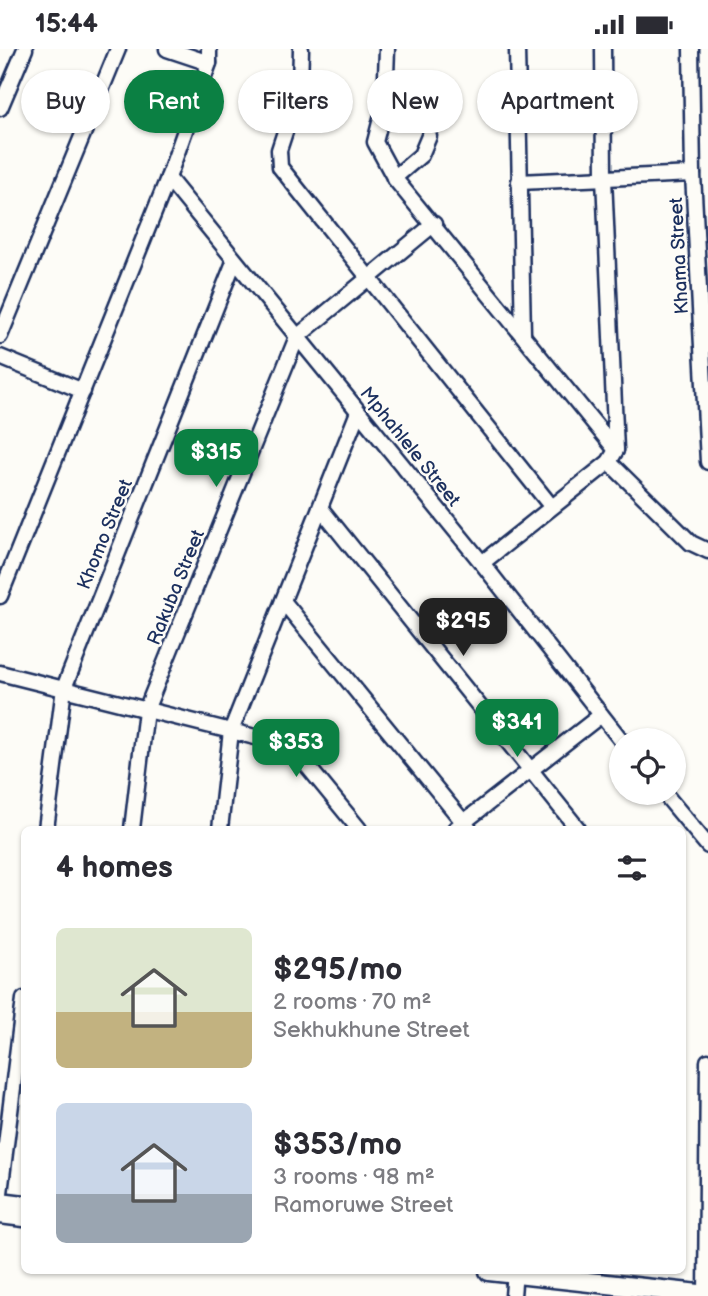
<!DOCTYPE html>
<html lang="en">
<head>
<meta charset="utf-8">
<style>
  :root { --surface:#fff; --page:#f2f2f3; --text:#2b2b33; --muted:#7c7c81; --accent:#0b8043 }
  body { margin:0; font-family:"Balsamiq Sans",sans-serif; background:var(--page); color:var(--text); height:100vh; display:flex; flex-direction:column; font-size:26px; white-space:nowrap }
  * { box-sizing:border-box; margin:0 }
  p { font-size:23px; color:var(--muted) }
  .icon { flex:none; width:38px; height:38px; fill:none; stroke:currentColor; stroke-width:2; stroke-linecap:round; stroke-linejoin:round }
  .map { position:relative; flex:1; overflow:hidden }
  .sheet { position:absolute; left:21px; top:777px; width:665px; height:448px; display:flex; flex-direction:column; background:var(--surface); border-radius:10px; box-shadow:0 2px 5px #0004 }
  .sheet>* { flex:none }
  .banner { position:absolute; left:21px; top:21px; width:667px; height:63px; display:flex; gap:14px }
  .tools { position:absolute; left:609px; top:679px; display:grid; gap:14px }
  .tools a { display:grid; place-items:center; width:77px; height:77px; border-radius:50%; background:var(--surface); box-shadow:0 2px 5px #0004; font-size:35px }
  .price { position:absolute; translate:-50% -60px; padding:0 16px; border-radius:14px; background:var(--accent); color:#fff; font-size:23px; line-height:46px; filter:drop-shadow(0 2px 4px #0008) }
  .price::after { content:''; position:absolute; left:50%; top:42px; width:21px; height:16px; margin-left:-10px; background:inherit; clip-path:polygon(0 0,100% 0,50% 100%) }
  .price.selected { background:#222; color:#fff }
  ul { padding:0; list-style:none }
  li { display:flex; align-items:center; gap:21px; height:175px; padding:0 35px }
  li span { display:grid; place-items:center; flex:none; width:196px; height:140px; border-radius:10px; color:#555 }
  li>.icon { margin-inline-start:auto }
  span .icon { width:84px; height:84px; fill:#fffc; stroke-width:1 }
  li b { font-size:30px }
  h2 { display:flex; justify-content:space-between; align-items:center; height:84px; padding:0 35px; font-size:30px }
  .pill { padding:0 24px; border-radius:32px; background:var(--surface); box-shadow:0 2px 5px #0004; font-size:24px; line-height:63px }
  .pill.selected { background:var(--accent); color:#fff }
  .status { display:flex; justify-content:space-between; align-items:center; height:49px; padding:0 35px; background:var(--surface); direction:ltr }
  .status svg { height:19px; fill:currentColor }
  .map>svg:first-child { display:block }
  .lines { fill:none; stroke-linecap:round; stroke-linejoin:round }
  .minor-casing { stroke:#1b2f5e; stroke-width:19 }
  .major-casing { stroke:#1b2f5e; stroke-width:23 }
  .minor { stroke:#fdfcf7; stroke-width:14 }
  .major { stroke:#fdfcf7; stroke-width:18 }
  .labels { text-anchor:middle; stroke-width:5; stroke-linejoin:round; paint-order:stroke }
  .street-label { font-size:19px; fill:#1b2f5e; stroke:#fdfcf7 }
</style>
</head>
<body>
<div class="status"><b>15:44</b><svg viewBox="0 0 49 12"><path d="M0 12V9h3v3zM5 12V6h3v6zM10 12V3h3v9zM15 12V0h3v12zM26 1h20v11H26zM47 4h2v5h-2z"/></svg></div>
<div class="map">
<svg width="708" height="1247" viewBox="0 0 708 1247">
  <rect width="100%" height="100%" fill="#fdfcf7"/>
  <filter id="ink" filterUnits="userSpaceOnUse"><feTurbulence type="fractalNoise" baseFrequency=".0143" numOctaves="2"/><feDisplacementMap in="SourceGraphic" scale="14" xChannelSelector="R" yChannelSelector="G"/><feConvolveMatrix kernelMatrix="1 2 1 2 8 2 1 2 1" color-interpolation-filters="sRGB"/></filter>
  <g filter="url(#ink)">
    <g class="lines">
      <g class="minor-casing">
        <g id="minor">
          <path d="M167,0L209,14"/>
          <path d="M301,0L300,37L279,101L280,118L551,457"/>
          <path d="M387,0L385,54L375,93L395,130L616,401"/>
          <path d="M517,0L523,285"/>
          <path d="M691,0L693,125L708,413"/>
          <path d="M0,59L25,0"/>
          <path d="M168,129L482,514L621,691"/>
          <path d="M394,129L421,106L429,87"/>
          <path d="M519,133L693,125"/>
          <path d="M0,287L118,0"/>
          <path d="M0,308L83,342"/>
          <path d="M609,413L691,494L708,502"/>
          <path d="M321,460L578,780"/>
          <path d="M482,514L609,413L616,401L604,129L603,0"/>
          <path d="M0,547L168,129L209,14V0"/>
          <path d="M283,552L469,780"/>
          <path d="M0,624L283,695L300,708L359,780"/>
          <path d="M664,744L708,797"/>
          <path d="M46,780L64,639L234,213"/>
          <path d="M132,780L146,661L297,288L434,175"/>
          <path d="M220,780L231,682L358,363"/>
          <path d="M455,780L601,666"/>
          <path d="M0,1144L24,950"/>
          <path d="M706,1246L708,1012"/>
          <path d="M513,1247L515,1222"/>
        </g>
      </g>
      <g class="major-casing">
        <g id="major">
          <path d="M0,1153L24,1156"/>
          <path d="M0,1165L24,1168"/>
          <path d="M489,1222L708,1246"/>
        </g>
      </g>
      <use href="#minor" class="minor"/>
      <use href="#major" class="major"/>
    </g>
  </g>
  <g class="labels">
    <g class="street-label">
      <text transform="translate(678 207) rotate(-93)" y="7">Khama Street</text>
      <text transform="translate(411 397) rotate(51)" y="7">Mphahlele Street</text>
      <text transform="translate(104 485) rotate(-68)" y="7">Khomo Street</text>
      <text transform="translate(175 538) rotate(-68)" y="7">Rakuba Street</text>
    </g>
  </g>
</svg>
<div class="tools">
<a><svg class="icon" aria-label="locate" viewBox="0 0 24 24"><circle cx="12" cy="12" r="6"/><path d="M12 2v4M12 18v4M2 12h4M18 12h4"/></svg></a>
</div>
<b class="price" style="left:216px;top:440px">$315</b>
<b class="price selected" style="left:463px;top:609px">$295</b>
<b class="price" style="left:517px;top:710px">$341</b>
<b class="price" style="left:296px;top:730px">$353</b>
<div class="banner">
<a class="pill">Buy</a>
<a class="pill selected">Rent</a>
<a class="pill">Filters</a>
<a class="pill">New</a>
<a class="pill">Apartment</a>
</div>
<section class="sheet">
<h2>4 homes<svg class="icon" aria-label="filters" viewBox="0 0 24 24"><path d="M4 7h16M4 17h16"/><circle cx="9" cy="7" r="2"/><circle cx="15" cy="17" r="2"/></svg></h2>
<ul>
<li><span style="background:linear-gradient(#dfe7d0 60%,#c2b280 0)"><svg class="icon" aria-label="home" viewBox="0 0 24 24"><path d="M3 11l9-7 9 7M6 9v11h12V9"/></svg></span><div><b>$295/mo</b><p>2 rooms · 70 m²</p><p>Sekhukhune Street</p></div></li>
<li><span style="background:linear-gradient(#c9d6e8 65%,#9aa5b1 0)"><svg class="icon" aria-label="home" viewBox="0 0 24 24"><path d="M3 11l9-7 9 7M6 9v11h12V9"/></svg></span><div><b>$353/mo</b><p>3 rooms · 98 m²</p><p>Ramoruwe Street</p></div></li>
</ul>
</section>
</div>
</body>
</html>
